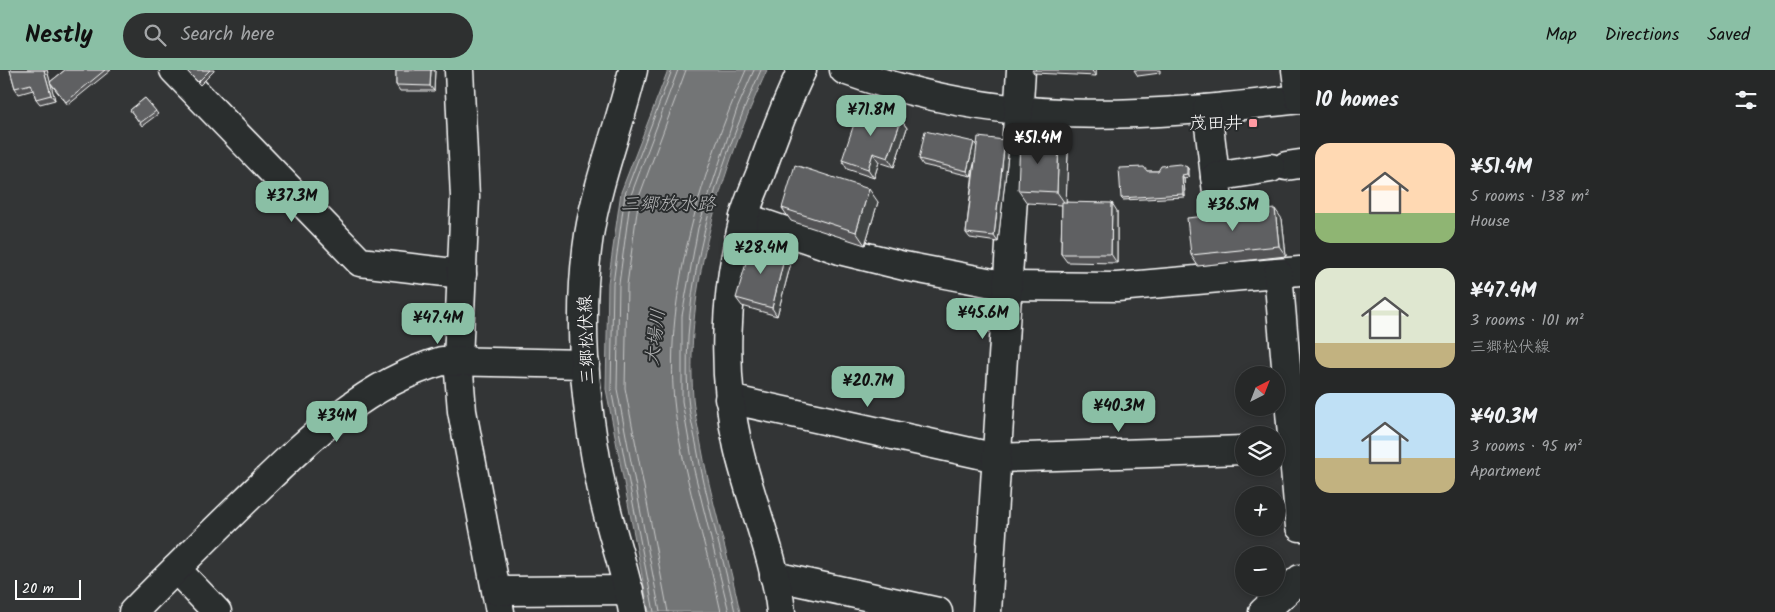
<!DOCTYPE html>
<html lang="en">
<head>
<meta charset="utf-8">
<style>
  :root { --surface:#262828; --page:#2e3030; --text:#f1f3f6; --muted:#a4a6a8; --line:#424445; --accent:#8abfa5 }
  body { margin:0; font-family:Kalam,"Klee One",sans-serif; background:var(--page); color:var(--text); height:100vh; display:flex; flex-direction:column; font-size:19px; white-space:nowrap }
  * { box-sizing:border-box; margin:0 }
  p { font-size:16px; color:var(--muted) }
  .icon { flex:none; width:28px; height:28px; fill:none; stroke:currentColor; stroke-width:2; stroke-linecap:round; stroke-linejoin:round }
  .map { position:relative; flex:1; overflow:hidden }
  .sheet { display:flex; flex-direction:column; background:var(--surface); width:475px }
  .sheet>* { flex:none }
  .needle { width:32px; rotate:42deg }
  .tools { position:absolute; left:1235px; top:296px; display:grid; gap:10px }
  .tools a { display:grid; place-items:center; width:50px; height:50px; border-radius:50%; background:var(--surface); box-shadow:0 2px 8px #0003,0 0 0 1px var(--line); font-size:25px }
  .scale { position:absolute; left:15px; bottom:12px; width:66px; box-sizing:border-box; padding-left:5px; border:2px solid #fff; border-top:0; font-size:14px; line-height:18px; white-space:nowrap; color:#fff; -webkit-text-stroke:4px #2a2d2e; paint-order:stroke }
  .price { position:absolute; translate:-50% -42px; padding:0 11px; border-radius:10px; background:var(--accent); color:#111; font-size:16px; line-height:32px; filter:drop-shadow(0 1px 2px #0008) }
  .price::after { content:''; position:absolute; left:50%; top:30px; width:15px; height:11px; margin-left:-8px; background:inherit; clip-path:polygon(0 0,100% 0,50% 100%) }
  .price.current { background:#222; color:#fff }
  ul { padding:0; list-style:none }
  li { display:flex; align-items:center; gap:15px; height:125px; padding:0 15px }
  li span { display:grid; place-items:center; flex:none; width:140px; height:100px; border-radius:15px; color:#555 }
  li>.icon { margin-inline-start:auto }
  span .icon { width:60px; height:60px; fill:#fffc; stroke-width:1 }
  li b { font-size:21px }
  h2 { display:flex; justify-content:space-between; align-items:center; height:60px; padding:0 15px; font-size:21px }
  header { display:flex; align-items:center; gap:30px; box-sizing:border-box; height:70px; padding:0 25px; background:var(--accent); color:#111 }
  header strong { font-size:24px }
  nav { display:flex; gap:28px; margin-inline-start:auto; font-size:18px }
  .search { width:350px; height:45px; background:var(--page); display:flex; align-items:center; gap:12px; box-sizing:border-box; padding:0 18px; border-radius:28px; color:var(--muted); font-size:19px }
  main { display:flex; flex:1; min-height:0 }
  .map>svg:first-child { display:block }
  .water { fill:#737576; stroke:#abacad }
  .lines { fill:none; stroke-linecap:round; stroke-linejoin:round }
  .shore { stroke:#c7c8c8; stroke-width:1 }
  .minor-casing { stroke:#fff; stroke-width:31 }
  .major-casing { stroke:#fff; stroke-width:31 }
  .minor { stroke:#2a2d2e; stroke-width:28 }
  .major { stroke:#2a2d2e; stroke-width:28 }
  .wall { fill:#525354; stroke:#fff }
  .shaded-wall { fill:#424445; stroke:#fff }
  .building { fill:#5f6162; stroke:#fff }
  .poi-dot { fill:#ff9aa2; stroke:#2a2d2e; stroke-width:2 }
  .labels { text-anchor:middle; stroke-width:4; stroke-linejoin:round; paint-order:stroke }
  .poi-label { font-size:18px; fill:#fff; stroke:#2a2d2e; text-anchor:end }
  .street-label { font-size:18px; fill:#fff; stroke:#2a2d2e }
  .water-label { font-size:19px; font-style:italic; fill:#b2b3b4; stroke:#2a2d2e }
</style>
</head>
<body>
<header>
<strong>Nestly</strong>
<div class="search"><svg class="icon" aria-label="search" viewBox="0 0 24 24"><circle cx="10" cy="10" r="6"/><path d="M15 15l6 6"/></svg>Search here</div>
<nav><a>Map</a><a>Directions</a><a>Saved</a></nav>
</header>
<main>
<div class="map">
<svg width="1300" height="542" viewBox="0 0 1300 542">
  <rect width="100%" height="100%" fill="#333536"/>
  <filter id="ink" filterUnits="userSpaceOnUse"><feTurbulence type="fractalNoise" baseFrequency=".02" numOctaves="2"/><feDisplacementMap in="SourceGraphic" scale="10" xChannelSelector="R" yChannelSelector="G"/><feConvolveMatrix kernelMatrix="1 2 1 2 8 2 1 2 1" color-interpolation-filters="sRGB"/></filter>
  <g filter="url(#ink)">
    <path class="water" d="M668,0H767C721,101 685,216 693,328C694,342 698,356 700,369C710,427 728,484 740,542H649L606,319L608,213L621,122Z"/>
    <g class="lines">
      <g class="shore">
        <path d="M654,542L611,319L613,214L625,124L672,0"/>
        <path d="M660,542L617,319L619,214L631,125L678,0"/>
        <path d="M668,542L625,318L627,215L639,127L686,0"/>
        <path d="M721,542C706,472 681,402 674,331C664,224 703,97 746,0"/>
        <path d="M729,542L694,400L682,331V246L698,158L737,39L754,0"/>
        <path d="M735,542C723,486 706,430 696,373C693,358 689,343 688,328C681,215 715,102 761,0"/>
      </g>
      <g class="minor-casing">
        <g id="minor">
          <path d="M174,0L360,192L462,204"/>
          <path d="M459,0L465,127L458,290L462,341L500,542"/>
          <path d="M844,0C1004,58 1135,48 1300,29"/>
          <path d="M1296,0L1300,29"/>
          <path d="M1207,39L1218,131"/>
          <path d="M1286,96L1300,94"/>
          <path d="M1215,107L1271,98"/>
          <path d="M744,147L843,181L904,196L1008,216L1117,217L1300,201"/>
          <path d="M1278,203L1300,457"/>
          <path d="M729,329L997,388L1244,380"/>
          <path d="M176,499L217,542"/>
          <path d="M774,506L938,542"/>
          <path d="M497,521L629,520"/>
          <path d="M133,542C170,504 208,467 246,430C304,374 362,314 442,291L585,294"/>
          <path d="M781,542C776,490 750,430 738,377C721,302 725,222 744,148C748,132 755,117 761,102C773,67 786,33 802,0"/>
          <path d="M987,542L1021,0"/>
          <path d="M1263,542L1300,509"/>
        </g>
      </g>
      <g class="major-casing">
        <path id="major" d="M633,0C620,55 598,109 589,165C577,245 584,330 600,410C608,455 625,497 633,542"/>
      </g>
      <use href="#minor" class="minor"/>
      <use href="#major" class="major"/>
    </g>
    <g class="wall">
      <path d="M10,0H47L50,12L65,0H111L68,35L50,13L55,30L40,34L36,29L33,20L19,24L15,18Z"/>
      <path d="M186,0H214V1L200,15Z"/>
      <path d="M396,0H435L434,21H400L396,15Z"/>
      <path d="M1032,0H1096V6L1034,3Z"/>
      <path d="M1134,0H1160V3L1138,6Z"/>
      <path d="M145,28L158,44L142,56L130,40Z"/>
      <path d="M901,50L907,58L894,97L879,92L874,108L847,99L842,90Z"/>
      <path d="M1059,71L1068,83L1066,132L1117,141V193L1067,192L1061,184L1062,135L1027,133L1018,120Z"/>
      <path d="M974,72L976,76H1009L998,172L970,168L966,163L974,93L971,106L923,95L919,89Z"/>
      <path d="M1187,97L1189,100V107L1184,108L1185,127L1123,130L1121,128L1147,101H1158Z"/>
      <path d="M878,132L865,175L791,151L782,138Z"/>
      <path d="M1282,149L1286,186L1198,196L1191,185Z"/>
      <path d="M786,181L792,189L777,246L742,236L736,228Z"/>
    </g>
    <g class="shaded-wall">
      <path d="M44,0H47L55,30L51,25Z"/>
      <path d="M431,0H435L434,21L430,16Z"/>
      <path d="M1092,0H1096V6L1092,1Z"/>
      <path d="M901,50L907,58L894,97L888,88Z"/>
      <path d="M1005,70L1009,76L998,172L994,166Z"/>
      <path d="M1059,71L1068,83L1066,135L1057,122Z"/>
      <path d="M974,72L978,78L971,106L967,101Z"/>
      <path d="M873,83L879,92L874,108L868,99Z"/>
      <path d="M1187,97L1189,100V107L1187,104Z"/>
      <path d="M1182,105L1184,108L1185,127L1183,124Z"/>
      <path d="M869,119L878,132L865,175L856,162Z"/>
      <path d="M1112,133L1117,141V193L1111,184Z"/>
      <path d="M1275,139L1282,149L1286,186L1279,176Z"/>
      <path d="M786,181L792,189L777,246L772,238Z"/>
    </g>
    <g class="building">
      <path d="M10,0H44L51,25L36,29L31,14L15,18Z"/>
      <path d="M65,0H105L66,32L50,12Z"/>
      <path d="M186,0H210L198,12Z"/>
      <path d="M396,0H431L430,16L396,15Z"/>
      <path d="M145,28L156,41L140,53L130,40Z"/>
      <path d="M860,36L901,50L888,88L873,83L868,99L842,90Z"/>
      <path d="M925,61L974,72L967,101L919,89Z"/>
      <path d="M978,67L1005,70L994,166L966,163Z"/>
      <path d="M1020,69L1059,71L1057,122L1018,120Z"/>
      <path d="M1180,94L1187,97V104L1182,105L1183,124L1121,128L1119,98L1144,97L1147,101H1158L1161,96Z"/>
      <path d="M795,95L869,119L856,162L782,138Z"/>
      <path d="M1062,132L1112,133L1111,184H1061Z"/>
      <path d="M1275,139L1279,176L1191,185L1187,148Z"/>
      <path d="M752,172L786,181L772,238L736,228Z"/>
    </g>
  </g>
  <rect class="poi-dot" x="1248" y="48" width="10" height="10" rx="2.5"/>
  <g class="labels">
    <g class="poi-label">
      <text x="1243" y="59">茂田井</text>
    </g>
    <g class="street-label">
      <text transform="translate(586 270) rotate(-92)" y="6">三郷松伏線</text>
    </g>
    <g class="water-label">
      <text x="668" y="140">三郷放水路</text>
      <text transform="translate(654 267) rotate(-83)" y="7">大場川</text>
    </g>
  </g>
</svg>
<div class="tools">
<a><svg class="needle" viewBox="-14 -14 28 28"><path d="M0-13l5 13h-10z" fill="#e53935"/><path d="M0 13l5-13h-10z" fill="#a4a6a8"/></svg></a>
<a><svg class="icon" aria-label="layers" viewBox="0 0 24 24"><path d="M12 4l9 5-9 5-9-5zM3 14l9 5 9-5"/></svg></a>
<a>+</a>
<a>−</a>
</div>
<div class="scale">20 m</div>
<b class="price" style="left:871px;top:67px">¥71.8M</b>
<b class="price current" style="left:1038px;top:95px">¥51.4M</b>
<b class="price" style="left:292px;top:153px">¥37.3M</b>
<b class="price" style="left:1233px;top:162px">¥36.5M</b>
<b class="price" style="left:761px;top:205px">¥28.4M</b>
<b class="price" style="left:983px;top:270px">¥45.6M</b>
<b class="price" style="left:438px;top:275px">¥47.4M</b>
<b class="price" style="left:868px;top:338px">¥20.7M</b>
<b class="price" style="left:1119px;top:363px">¥40.3M</b>
<b class="price" style="left:337px;top:373px">¥34M</b>
</div>
<section class="sheet">
<h2>10 homes<svg class="icon" aria-label="filters" viewBox="0 0 24 24"><path d="M4 7h16M4 17h16"/><circle cx="9" cy="7" r="2"/><circle cx="15" cy="17" r="2"/></svg></h2>
<ul>
<li><span style="background:linear-gradient(#ffd9b3 70%,#8fb573 0)"><svg class="icon" aria-label="home" viewBox="0 0 24 24"><path d="M3 11l9-7 9 7M6 9v11h12V9"/></svg></span><div><b>¥51.4M</b><p>5 rooms · 138 m²</p><p>House</p></div></li>
<li><span style="background:linear-gradient(#dfe7d0 75%,#c2b280 0)"><svg class="icon" aria-label="home" viewBox="0 0 24 24"><path d="M3 11l9-7 9 7M6 9v11h12V9"/></svg></span><div><b>¥47.4M</b><p>3 rooms · 101 m²</p><p>三郷松伏線</p></div></li>
<li><span style="background:linear-gradient(#bfe0f5 65%,#c2b280 0)"><svg class="icon" aria-label="home" viewBox="0 0 24 24"><path d="M3 11l9-7 9 7M6 9v11h12V9"/></svg></span><div><b>¥40.3M</b><p>3 rooms · 95 m²</p><p>Apartment</p></div></li>
</ul>
</section>
</main>
</body>
</html>
